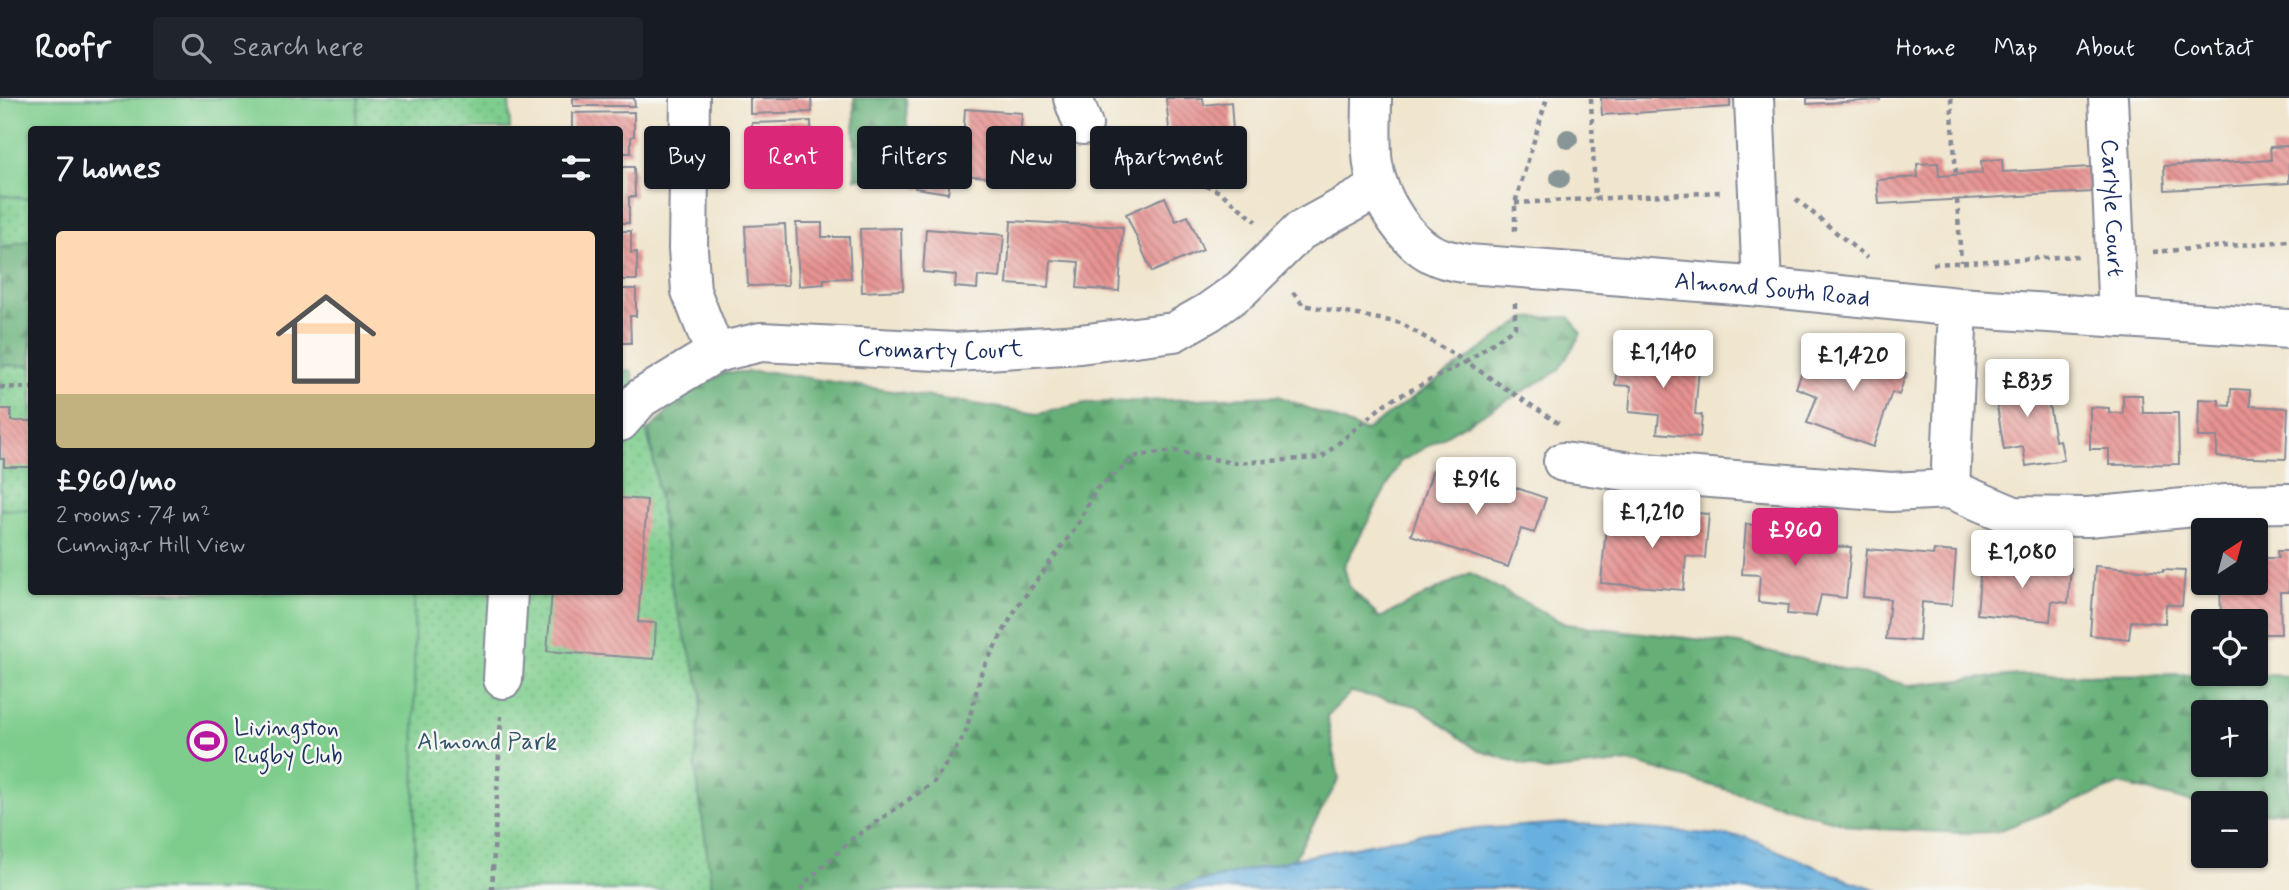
<!DOCTYPE html>
<html lang="en">
<head>
<meta charset="utf-8">
<style>
  :root { --surface:#171b24; --page:#20242c; --text:#f1f3f6; --muted:#9ea1a6; --line:#363941; --accent:#db2777 }
  body { margin:0; font-family:Mynerve,sans-serif; background:var(--page); color:var(--text); height:100vh; display:flex; flex-direction:column; font-size:26px; white-space:nowrap }
  * { box-sizing:border-box; margin:0 }
  p { font-size:23px; color:var(--muted) }
  .icon { flex:none; width:38px; height:38px; fill:none; stroke:currentColor; stroke-width:2; stroke-linecap:round; stroke-linejoin:round }
  .map { position:relative; flex:1; overflow:hidden }
  .sheet { position:absolute; left:28px; top:28px; width:595px; height:469px; display:flex; flex-direction:column; background:var(--surface); border-radius:7px; box-shadow:0 2px 5px #0004 }
  .sheet>* { flex:none }
  .hud { position:absolute; left:644px; top:28px; width:665px; height:63px; display:flex; gap:14px }
  .needle { width:46px; rotate:36deg }
  .fabs { position:absolute; left:2191px; top:420px; display:grid; gap:14px }
  .fabs a { display:grid; place-items:center; width:77px; height:77px; border-radius:7px; background:var(--surface); box-shadow:0 2px 5px #0004; font-size:35px }
  .price { position:absolute; translate:-50% -60px; padding:0 16px; border-radius:7px; background:#fff; color:#222; font-size:23px; line-height:46px; filter:drop-shadow(0 2px 4px #0008) }
  .price::after { content:''; position:absolute; left:50%; top:42px; width:21px; height:16px; margin-left:-10px; background:inherit; clip-path:polygon(0 0,100% 0,50% 100%) }
  .price.selected { background:var(--accent); color:#fff }
  ul { padding:0; list-style:none }
  li { display:grid; align-content:center; gap:14px; height:371px; padding:0 28px }
  li+li { border-top:2px solid var(--line) }
  li span { display:grid; place-items:center; height:217px; border-radius:7px; color:#555 }
  li>.icon { margin-inline-start:auto }
  span .icon { width:126px; height:126px; fill:#fffc; stroke-width:1 }
  li b { font-size:30px }
  h2 { display:flex; justify-content:space-between; align-items:center; height:84px; padding:0 28px; font-size:30px }
  .pill { padding:0 24px; border-radius:7px; background:var(--surface); box-shadow:0 2px 5px #0004; font-size:24px; line-height:63px }
  .pill.selected { background:var(--accent); color:#fff }
  header { display:flex; align-items:center; gap:42px; box-sizing:border-box; height:98px; padding:0 35px; background:var(--surface); border-bottom:2px solid var(--line) }
  header strong { font-size:33px }
  nav { display:flex; gap:38px; margin-inline-start:auto; font-size:24px }
  .search { width:490px; height:63px; background:var(--page); display:flex; align-items:center; gap:18px; box-sizing:border-box; padding:0 24px; border-radius:7px; color:var(--muted); font-size:26px }
  .map>svg:first-child { display:block }
  .green { fill:url(#green-dots); stroke:#4c7e76; stroke-width:2 }
  .forest { fill:url(#forest-firs); stroke:#40706b; stroke-width:2; fill-rule:evenodd }
  .pitch { fill:#7ecd8d; stroke:#4c7e76; stroke-width:2 }
  .water { fill:url(#water-ripples); stroke:#41709e; stroke-width:2 }
  .building { fill:url(#building-back-hatch) }
  .lines { fill:none; stroke-linecap:round; stroke-linejoin:round }
  .minor-casing { stroke:#868a96; stroke-width:42 }
  .path { stroke:#868a96; stroke-width:4.5; stroke-dasharray:5 5; stroke-linecap:butt }
  .minor { stroke:#fff; stroke-width:38 }
  .minor-bridge-casing { stroke:#868a96; stroke-width:42; stroke-linecap:butt }
  .minor-bridge { stroke:#fff; stroke-width:38 }
  .tree { fill:#899697 }
  .labels { text-anchor:middle; stroke-width:5; stroke-linejoin:round; paint-order:stroke }
  .street-label { font-size:24px; fill:#1b2f5e; stroke:#f6f6f2 }
  .poi-label { font-size:24px; fill:#1b2f5e; stroke:#f6f6f2; text-anchor:start }
  .park-label { font-size:24px; fill:#34566a; stroke:#f6f6f2 }
</style>
</head>
<body>
<header>
<strong>Roofr</strong>
<div class="search"><svg class="icon" aria-label="search" viewBox="0 0 24 24"><circle cx="10" cy="10" r="6"/><path d="M15 15l6 6"/></svg>Search here</div>
<nav><a>Home</a><a>Map</a><a>About</a><a>Contact</a></nav>
</header>
<div class="map">
<svg width="2289" height="792" viewBox="0 0 2289 792">
  <defs>
    <pattern id="green-dots" width="8" height="8" patternUnits="userSpaceOnUse" patternTransform="scale(1.75)"><rect width="8" height="8" fill="#7ecd8d"/><path d="M2 2h.1M6 6h.1" fill="none" stroke="#6cb07c" stroke-width="1.8" stroke-linecap="round"/></pattern>
    <pattern id="forest-firs" width="22" height="20" patternUnits="userSpaceOnUse" patternTransform="scale(1.75)"><rect width="22" height="20" fill="#66b078"/><path d="M5 1l3.5 6h-7zM16 11l3.5 6h-7z" fill="#539066"/></pattern>
    <pattern id="water-ripples" width="26" height="14" patternUnits="userSpaceOnUse" patternTransform="scale(1.75)"><rect width="26" height="14" fill="#67b0df"/><path d="M2 4q2-2 4 0t4 0M15 11q2-2 4 0t4 0" fill="none" stroke="#5490b8"/></pattern>
    <pattern id="building-back-hatch" width="6" height="6" patternUnits="userSpaceOnUse" patternTransform="scale(1.75)"><rect width="6" height="6" fill="#e69290"/><path d="M-1 5l2 2M0 0l6 6M5-1l2 2" fill="none" stroke="#ba7879"/></pattern>
  </defs>
  <rect width="100%" height="100%" fill="#f6f6f2"/>
  <filter id="ink" filterUnits="userSpaceOnUse"><feTurbulence type="fractalNoise" baseFrequency=".0143" numOctaves="2"/><feDisplacementMap in="SourceGraphic" scale="14" xChannelSelector="R" yChannelSelector="G"/><feConvolveMatrix kernelMatrix="1 2 1 2 8 2 1 2 1" color-interpolation-filters="sRGB"/></filter>
  <filter id="wash" filterUnits="userSpaceOnUse"><feTurbulence type="fractalNoise" baseFrequency=".00686" numOctaves="4" result="noise"/><feDisplacementMap in="SourceGraphic" scale="28" xChannelSelector="R" yChannelSelector="G"/><feGaussianBlur stdDeviation="1.57" result="paint"/><feColorMatrix in="noise" values="0 0 0 0 0 0 0 0 0 0 0 0 0 0 0 0 0 1.4 0 .05"/><feComposite in="paint" operator="in"/></filter>
  <g filter="url(#wash)">
    <rect width="100%" height="100%" fill="#f0e5cd"/>
    <path class="green" d="M0,0H509L510,31L32,32V494H620V272L631,273L765,792H0Z"/>
    <g class="forest">
      <path d="M854,0H906L909,78L855,81Z"/>
      <path d="M31,142V268L0,267V150Z"/>
      <path d="M1570,219L1581,236L1558,273L1400,364L1344,468L1349,488L1380,520L1470,475L1565,526L1739,546L1908,587L2019,577L2250,576L2289,578V712L2256,716V705L2203,707L2121,686L1995,734L1962,735L1859,730L1630,664L1545,673L1477,652L1417,608L1351,594L1327,618L1339,681L1294,761L1167,792H712L695,666L702,595L673,499L649,332L685,296L727,274H770L1038,316L1085,305L1278,298L1365,333L1526,220ZM2203,614H2256V667H2203Z"/>
    </g>
    <g class="pitch">
      <path d="M0,0H359L355,31L32,32L31,101L0,97Z"/>
      <path d="M31,411L32,494H414L415,792H0V412Z"/>
    </g>
    <path class="water" d="M1567,725L1745,739L1847,782L1879,792L1501,790L1167,792L1294,761L1430,734Z"/>
    <g id="blocks">
      <g class="building">
        <path d="M573,0H634L635,8H573Z"/>
        <path d="M750,0H811L812,14L750,16Z"/>
        <path d="M1166,0H1203L1204,7L1231,4L1234,47L1171,52Z"/>
        <path d="M1601,0H1730V9L1602,17Z"/>
        <path d="M1807,0H1880V2L1807,6Z"/>
        <path d="M965,11L1022,15L1017,81L961,77V73L944,72L946,43L963,44Z"/>
        <path d="M634,14V38L631,39V55H620V32H572V15Z"/>
        <path d="M811,23L812,54H795L796,77L760,78L759,56H753L752,25Z"/>
        <path d="M2289,48V85L2165,92L2164,68L2271,62L2270,49Z"/>
        <path d="M2002,61L2003,74L2091,69L2092,94L1879,106L1877,82L1918,79L1917,66L1938,65L1939,78L1982,75L1981,63Z"/>
        <path d="M620,69H634L635,99H629V125H620Z"/>
        <path d="M918,71L951,76L948,95L915,90Z"/>
        <path d="M1165,99L1176,123L1188,118L1203,152L1152,174L1126,116Z"/>
        <path d="M1011,123L1123,129L1119,193L1077,190L1079,164L1051,162L1049,189L1007,186Z"/>
        <path d="M796,125H822V139H849L851,180L824,181V186L799,188Z"/>
        <path d="M785,126L788,187L748,188L745,128Z"/>
        <path d="M901,130L903,192L862,194L860,131Z"/>
        <path d="M926,131L1004,137L1000,180L978,178L977,191L955,189L956,177L923,174Z"/>
        <path d="M620,133H631V155L637,154V182H620Z"/>
        <path d="M620,191H636V218H630L631,245H620Z"/>
        <path d="M1872,241L1900,251L1893,270L1906,275L1899,297L1892,294L1873,349L1807,325L1817,298L1796,290L1808,258L1857,276Z"/>
        <path d="M1633,254L1700,259L1695,316L1702,317L1700,339L1657,335L1659,317L1629,314L1631,288L1615,287L1618,257L1633,258Z"/>
        <path d="M2044,275L2055,343L2060,342L2064,362L2026,368L2023,349L2004,352L1993,283Z"/>
        <path d="M2231,291L2250,292V308L2288,310L2286,361L2217,359V339H2198L2199,301L2219,302V307L2230,308Z"/>
        <path d="M2123,297H2142L2143,315H2178L2179,366L2109,367V351H2090V309L2109,310V315H2123Z"/>
        <path d="M0,311H11V323H32V369H4V361H0Z"/>
        <path d="M1433,372L1506,396L1508,387L1546,400L1534,435L1521,431L1508,469L1411,437Z"/>
        <path d="M620,400L647,402L638,524L656,525L654,561L547,553L552,494H620Z"/>
        <path d="M1682,414L1709,416L1705,460L1686,458L1683,492L1601,485L1607,417L1681,423Z"/>
        <path d="M1746,426L1770,429L1769,432L1826,437L1825,448L1851,449L1846,500L1821,497L1816,518L1787,516L1788,507L1758,504L1760,477L1742,476Z"/>
        <path d="M1867,451L1933,457L1934,452L1956,454L1952,507L1922,504L1919,543L1886,541L1890,501L1863,499Z"/>
        <path d="M2277,453H2289V494H2280L2281,536H2256V523H2221L2220,485H2256V460H2278Z"/>
        <path d="M1981,465L2071,470L2068,505L2052,503L2050,523L1977,516Z"/>
        <path d="M2095,468L2163,474V472L2185,473L2182,508L2166,506L2165,525L2131,523L2129,541L2090,537Z"/>
      </g>
    </g>
  </g>
  <g filter="url(#ink)">
    <use href="#blocks" fill-opacity="0" stroke="#868a96" stroke-width="2"/>
    <g class="lines">
      <g class="minor-casing">
        <g id="minor">
          <path d="M690,0L688,151L691,193L715,255"/>
          <path d="M1073,0L1083,27"/>
          <path d="M1372,0C1372,21 1370,45 1373,66C1378,100 1407,149 1442,160C1450,163 1460,164 1468,166"/>
          <path d="M1754,0L1762,189"/>
          <path id="s1" d="M2108,0L2118,219"/>
          <path id="s2" d="M1586,175L1762,189L1958,209L2289,231"/>
          <path id="s3" d="M620,324L641,300L715,255L761,244L956,254L1080,246L1174,234L1209,214L1241,191L1300,133L1378,90"/>
          <path d="M1563,364L1632,374L1891,394L1950,391L2014,418L2088,419L2227,406L2289,405"/>
          <path d="M1950,391L1958,209"/>
          <path d="M503,581L508,494"/>
        </g>
      </g>
      <g class="path">
        <path d="M1591,0L1595,101"/>
        <path d="M1951,0L1956,77"/>
        <path d="M1120,36L1166,70L1220,94L1256,123"/>
        <path d="M1796,101L1867,160"/>
        <path d="M1957,102L1961,164"/>
        <path d="M1515,105L1721,94"/>
        <path d="M1515,133V105L1547,0"/>
        <path d="M2153,154L2289,143"/>
        <path d="M1933,166L2078,158"/>
        <path d="M1515,205V229L1466,264L1561,327"/>
        <path d="M0,289L32,290"/>
        <path d="M492,792L501,618"/>
        <path d="M801,792L808,782L852,741L934,684L965,637L982,572L1017,509L1077,428L1096,391L1137,358L1175,353L1232,365L1321,360L1386,305L1466,264L1401,225L1303,207L1291,192"/>
      </g>
      <use href="#minor" class="minor"/>
      <g class="minor-bridge-casing">
        <path id="minor-bridge" d="M1468,166L1586,175"/>
      </g>
      <use href="#minor-bridge" class="minor-bridge"/>
    </g>
    <g class="tree">
      <circle cx="1568" cy="41" r="10"/>
      <circle cx="1560" cy="80" r="10"/>
    </g>
  </g>
  <defs>
    <g id="stadium-ring" transform="scale(2.0125)"><circle r="9.5" fill="#f6f6f2" stroke="#b5179e" stroke-width="1.5"/><path d="M0-5a6.5 5 0 1 0 0 10a6.5 5 0 1 0 0-10ZM-3.5-1.8h7v3.6h-7Z" fill="#b5179e"/></g>
  </defs>
  <g fill-rule="evenodd">
    <use href="#stadium-ring" x="207" y="643"/>
  </g>
  <g class="labels">
    <g class="street-label">
      <text dy="8" stroke="none"><textPath href="#s1" startOffset="110">Carlyle Court</textPath></text>
      <text dy="8" stroke="none"><textPath href="#s2" startOffset="187">Almond South Road</textPath></text>
      <text dy="8" stroke="none"><textPath href="#s3" startOffset="345">Cromarty Court</textPath></text>
    </g>
    <g class="poi-label">
      <text x="234" y="637">Livingston<tspan x="234" dy="28">Rugby Club</tspan></text>
    </g>
    <g class="park-label">
      <text x="487" y="651">Almond Park</text>
    </g>
  </g>
</svg>
<div class="fabs">
<a><svg class="needle" viewBox="-14 -14 28 28"><path d="M0-13l5 13h-10z" fill="#e53935"/><path d="M0 13l5-13h-10z" fill="#9ea1a6"/></svg></a>
<a><svg class="icon" aria-label="locate" viewBox="0 0 24 24"><circle cx="12" cy="12" r="6"/><path d="M12 2v4M12 18v4M2 12h4M18 12h4"/></svg></a>
<a>+</a>
<a>−</a>
</div>
<b class="price" style="left:1663px;top:292px">£1,140</b>
<b class="price" style="left:1853px;top:295px">£1,420</b>
<b class="price" style="left:2027px;top:321px">£835</b>
<b class="price" style="left:1476px;top:419px">£916</b>
<b class="price" style="left:1652px;top:452px">£1,210</b>
<b class="price selected" style="left:1795px;top:470px">£960</b>
<b class="price" style="left:2022px;top:492px">£1,080</b>
<div class="hud">
<a class="pill">Buy</a>
<a class="pill selected">Rent</a>
<a class="pill">Filters</a>
<a class="pill">New</a>
<a class="pill">Apartment</a>
</div>
<section class="sheet">
<h2>7 homes<svg class="icon" aria-label="filters" viewBox="0 0 24 24"><path d="M4 7h16M4 17h16"/><circle cx="9" cy="7" r="2"/><circle cx="15" cy="17" r="2"/></svg></h2>
<ul>
<li><span style="background:linear-gradient(#ffd9b3 75%,#c2b280 0)"><svg class="icon" aria-label="home" viewBox="0 0 24 24"><path d="M3 11l9-7 9 7M6 9v11h12V9"/></svg></span><div><b>£960/mo</b><p>2 rooms · 74 m²</p><p>Cunnigar Hill View</p></div></li>
</ul>
</section>
</div>
</body>
</html>
